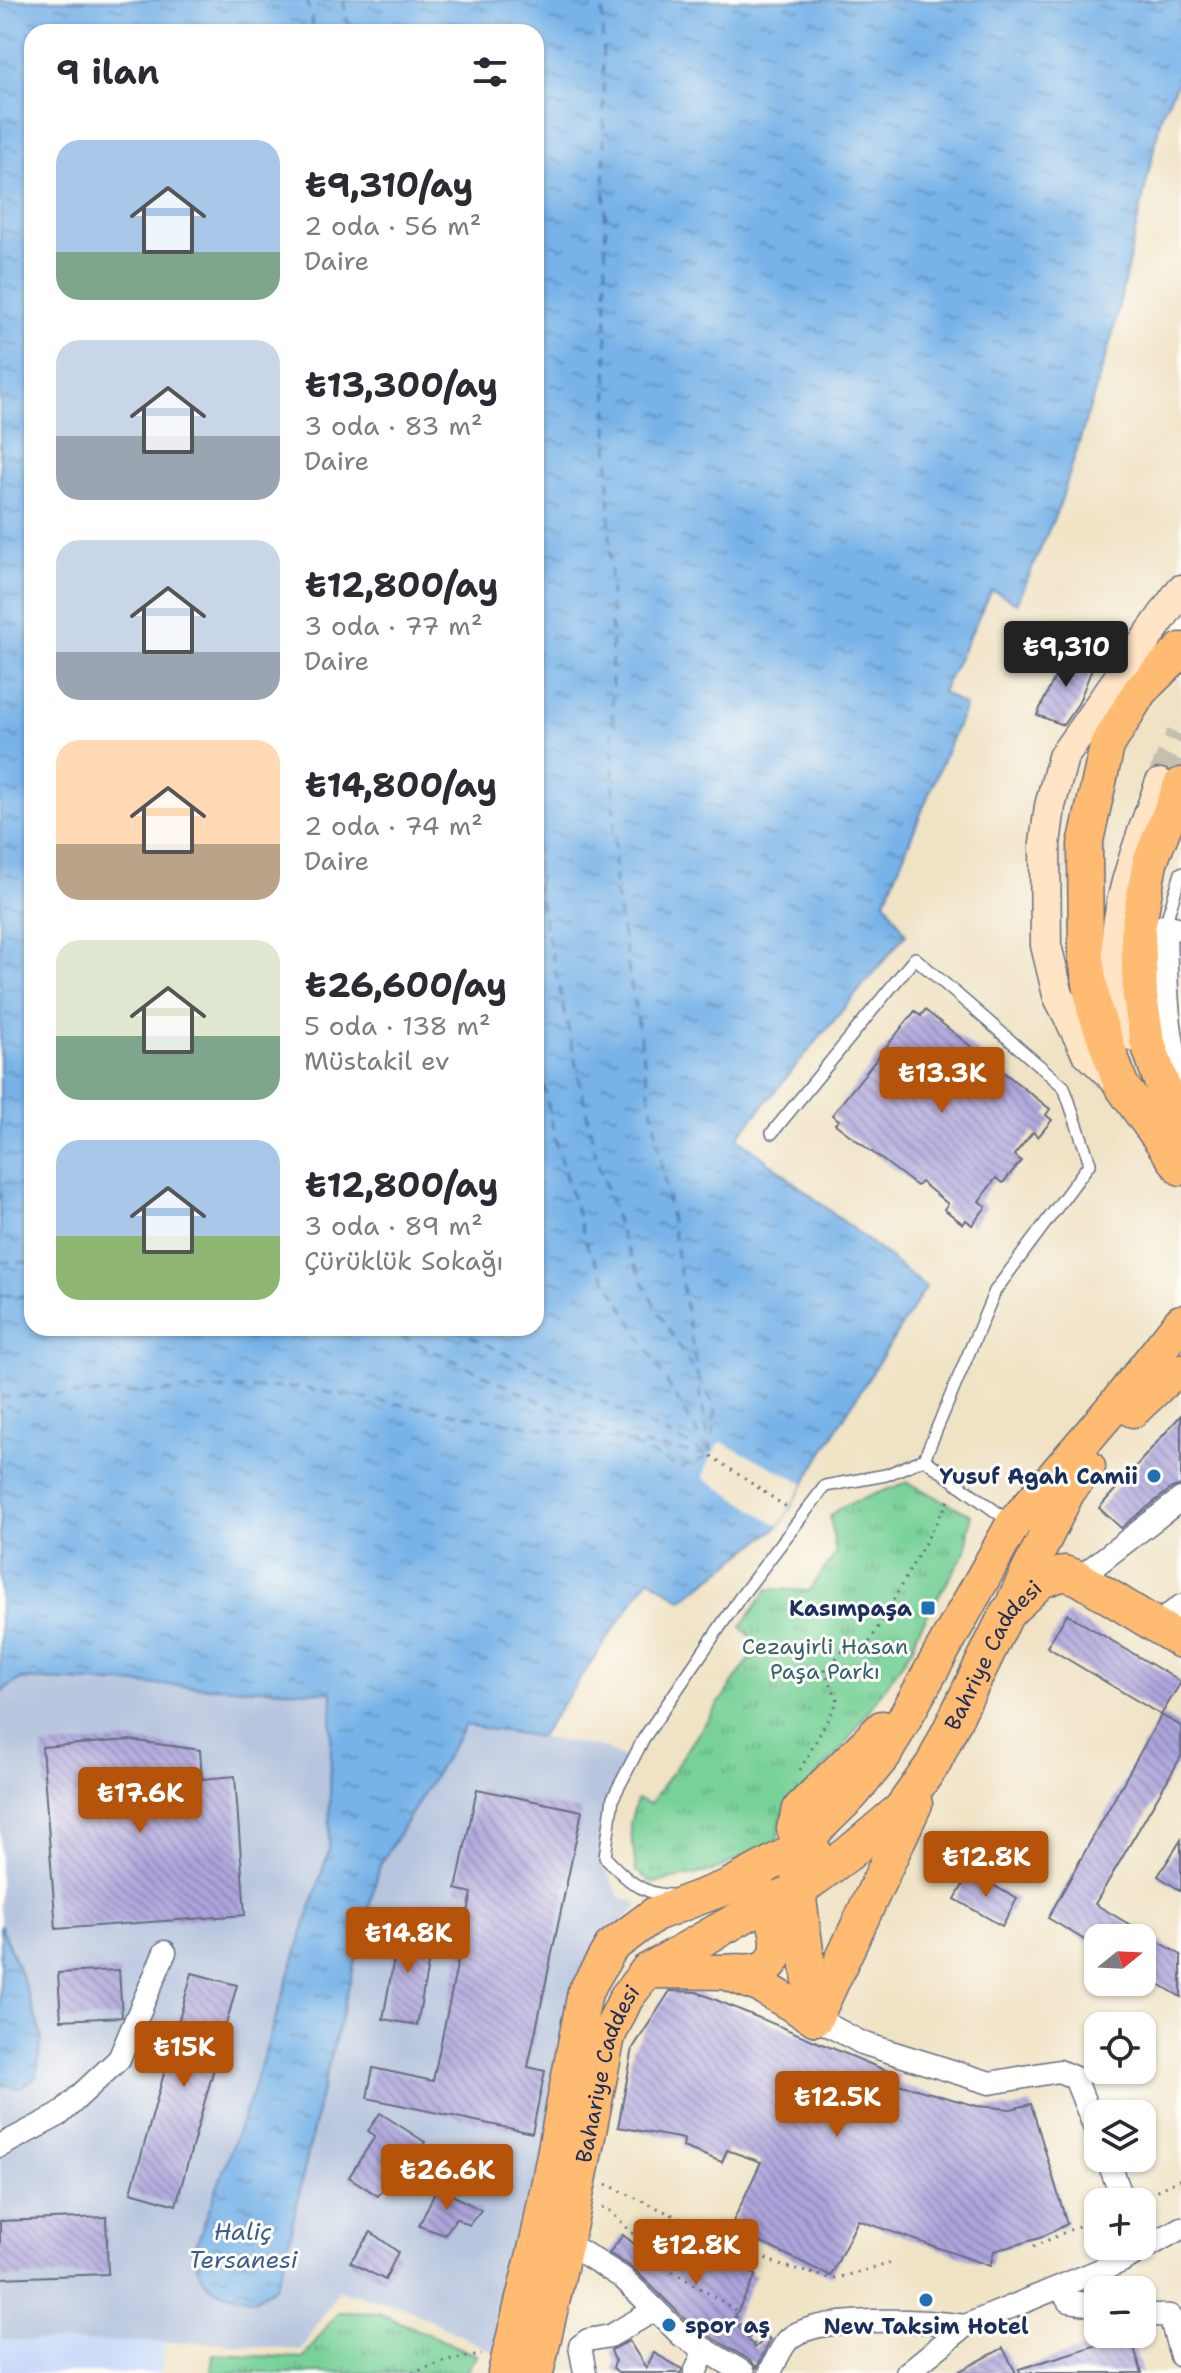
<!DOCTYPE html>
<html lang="tr">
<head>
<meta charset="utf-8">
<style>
  :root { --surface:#fff; --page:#f7f7f7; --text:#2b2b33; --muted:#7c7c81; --accent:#b45309 }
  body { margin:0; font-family:"Shantell Sans",sans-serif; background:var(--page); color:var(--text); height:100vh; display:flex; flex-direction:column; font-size:30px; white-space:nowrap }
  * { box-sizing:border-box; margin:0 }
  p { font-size:26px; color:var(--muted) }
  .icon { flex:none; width:44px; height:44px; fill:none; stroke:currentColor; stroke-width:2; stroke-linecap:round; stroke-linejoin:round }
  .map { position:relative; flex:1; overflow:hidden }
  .side { position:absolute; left:24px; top:24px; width:520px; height:1312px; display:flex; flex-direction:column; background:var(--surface); border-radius:24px; box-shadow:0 2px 6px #0004 }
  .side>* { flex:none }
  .needle { width:52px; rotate:72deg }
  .fabs { position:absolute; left:1084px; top:1924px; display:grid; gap:16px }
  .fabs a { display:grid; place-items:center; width:72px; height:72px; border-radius:16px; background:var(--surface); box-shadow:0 2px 6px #0004; font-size:40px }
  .price { position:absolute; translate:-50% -68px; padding:0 18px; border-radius:8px; background:var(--accent); color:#fff; font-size:26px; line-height:52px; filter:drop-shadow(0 2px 4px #0008) }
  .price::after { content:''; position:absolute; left:50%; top:48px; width:24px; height:18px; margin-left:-12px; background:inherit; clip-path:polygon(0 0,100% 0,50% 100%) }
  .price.active { background:#222; color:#fff }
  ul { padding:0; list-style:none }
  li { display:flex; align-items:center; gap:24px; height:200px; padding:0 32px }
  li span { display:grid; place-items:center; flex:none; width:224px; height:160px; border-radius:24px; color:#555 }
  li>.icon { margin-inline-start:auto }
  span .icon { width:96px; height:96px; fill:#fffc; stroke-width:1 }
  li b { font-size:34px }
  h2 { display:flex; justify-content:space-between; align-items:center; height:96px; padding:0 32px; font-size:34px }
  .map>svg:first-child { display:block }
  .built { fill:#cbdbf9 }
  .industrial { fill:#b7c5de }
  .park { fill:url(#park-tufts); stroke:#4a807b; stroke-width:2 }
  .water { fill:url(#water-ripples); stroke:#4970a3; stroke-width:2; fill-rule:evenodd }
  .pier { fill:#f0e3c5 }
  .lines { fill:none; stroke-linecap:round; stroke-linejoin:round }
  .ferry { stroke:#3b5d8e; stroke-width:2; stroke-dasharray:10 8; stroke-linecap:butt }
  .building { fill:url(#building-back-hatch) }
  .secondary-tunnel { stroke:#c5bfb0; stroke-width:30; stroke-dasharray:30 15; stroke-linecap:butt }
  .lane-casing { stroke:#666e82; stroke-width:14 }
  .street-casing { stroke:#666e82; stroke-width:25 }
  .secondary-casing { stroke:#666e82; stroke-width:33 }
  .primary-casing { stroke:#666e82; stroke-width:37 }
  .path { stroke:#666e82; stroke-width:3; stroke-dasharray:2 6; stroke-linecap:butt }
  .lane { stroke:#fff; stroke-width:11 }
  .street { stroke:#fff; stroke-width:22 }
  .secondary { stroke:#ffe4c6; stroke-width:30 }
  .primary { stroke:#ffbb71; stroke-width:34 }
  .poi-dot { fill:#1f6fb2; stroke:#fdfcf7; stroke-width:3 }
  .labels { text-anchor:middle; stroke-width:6; stroke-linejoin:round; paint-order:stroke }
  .poi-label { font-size:22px; font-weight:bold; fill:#1b2f5e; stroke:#fdfcf7; text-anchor:end }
  .park-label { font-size:22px; fill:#37606f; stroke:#fdfcf7 }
  .street-label { font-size:22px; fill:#1b2f5e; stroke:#fdfcf7 }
  .water-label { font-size:24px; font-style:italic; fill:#3b5d8e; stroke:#fdfcf7 }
</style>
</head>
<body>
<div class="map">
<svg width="1181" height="2373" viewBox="0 0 1181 2373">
  <defs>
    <pattern id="park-tufts" width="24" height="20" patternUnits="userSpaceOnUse" patternTransform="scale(2)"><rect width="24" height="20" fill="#78d298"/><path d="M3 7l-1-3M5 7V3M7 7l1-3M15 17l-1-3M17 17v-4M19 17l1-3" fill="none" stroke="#62ab7f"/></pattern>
    <pattern id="water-ripples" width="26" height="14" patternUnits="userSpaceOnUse" patternTransform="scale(2)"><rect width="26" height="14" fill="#77b2e8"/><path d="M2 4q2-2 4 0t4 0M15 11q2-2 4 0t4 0" fill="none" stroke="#6191bf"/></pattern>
    <pattern id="building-back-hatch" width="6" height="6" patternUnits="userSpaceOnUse" patternTransform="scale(2)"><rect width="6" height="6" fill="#ada4db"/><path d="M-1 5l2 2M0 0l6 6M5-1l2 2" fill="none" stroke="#8c86b5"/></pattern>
  </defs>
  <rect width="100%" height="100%" fill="#fdfcf7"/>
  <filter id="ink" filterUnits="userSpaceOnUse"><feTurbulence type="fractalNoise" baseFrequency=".0125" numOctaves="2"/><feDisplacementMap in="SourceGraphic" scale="16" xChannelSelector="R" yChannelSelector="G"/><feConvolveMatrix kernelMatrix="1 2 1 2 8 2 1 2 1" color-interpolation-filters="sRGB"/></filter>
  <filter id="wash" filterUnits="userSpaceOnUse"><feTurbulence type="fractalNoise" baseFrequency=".006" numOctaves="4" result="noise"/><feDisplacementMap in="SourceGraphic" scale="32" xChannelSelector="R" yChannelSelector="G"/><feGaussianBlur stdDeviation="1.8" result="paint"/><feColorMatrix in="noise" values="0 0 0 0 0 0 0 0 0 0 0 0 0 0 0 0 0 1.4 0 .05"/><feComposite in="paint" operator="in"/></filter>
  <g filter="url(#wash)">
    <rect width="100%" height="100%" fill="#f0e3c5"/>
    <path class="built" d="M0,2340L165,2342L161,2373H0Z"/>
    <path class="industrial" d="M20,1679L332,1692L329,1850L465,1724L607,1749L626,1760L608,1798L600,1858L620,1897L640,1904L612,1934L496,2353L405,2308L339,2290L301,2350L218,2343L0,2340V1694Z"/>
    <g class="park">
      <path d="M907,1482L971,1515L966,1551L916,1634L913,1647L843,1747L782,1815L777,1841L713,1871L653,1883L636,1871L630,1823L637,1799L650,1804L759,1645L741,1627L768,1589L809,1591L836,1553L830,1516L843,1506Z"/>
      <path d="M338,2312L378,2313L477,2355L465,2373H211L213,2354L303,2358Z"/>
    </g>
    <g class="water">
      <path d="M0,0H1181V76L1162,113L1112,336L1060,504L1017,603L992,590L942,692L965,706L885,901L906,934L737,1137L926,1287L846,1414L779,1526L682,1600L649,1578L540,1737L465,1725L380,1865L319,2102L286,2254L275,2287L254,2300C216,2290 201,2294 194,2251L252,2092L329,1850L332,1692L20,1679L0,1694ZM32,32H536V1328H32Z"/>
      <path d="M0,1924L24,1983L42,2037L36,2077L20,2088L0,2084Z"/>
    </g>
    <path class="pier" d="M721,1442L804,1483L779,1526L703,1477L711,1456Z"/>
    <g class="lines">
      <g class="ferry">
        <path d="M307,0L314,32"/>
        <path d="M343,0L350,32"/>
        <path d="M536,882L597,1160L622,1238L657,1310L695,1373"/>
        <path d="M536,1049L558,1152L588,1248L710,1455"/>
        <path d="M0,1262H32"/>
        <path d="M0,1296H32"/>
        <path d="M385,1328L622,1440"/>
        <path d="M454,1328L707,1454"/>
        <path d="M698,1378L716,1408L711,1451"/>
        <path d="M0,1397L295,1387L711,1456L615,889L602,0"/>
        <path d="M632,1445L681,1468L710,1456"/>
      </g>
    </g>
    <g id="blocks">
      <g class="building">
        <path d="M1066,653L1095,661L1078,704L1063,725L1037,715Z"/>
        <path d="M925,1010L1050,1109L1046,1115L1052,1120L1038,1137L1033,1132L1014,1155L1021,1161L1003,1183L996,1178L979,1201L986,1207L972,1225L966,1220L963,1224L944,1209L948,1204L921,1182L917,1186L835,1124L839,1120L832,1115L915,1011L921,1016Z"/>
        <path d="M1181,1415V1485L1172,1488L1121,1528L1099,1508Z"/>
        <path d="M1067,1614L1181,1682L1161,1715L1047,1647Z"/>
        <path d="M1161,1715L1181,1726V1757L1095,1904L1181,1955V1997L1142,1974V1938H1098V1948L1048,1918Z"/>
        <path d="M129,1740L200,1750L202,1779L235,1776L245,1915L56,1929L42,1747Z"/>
        <path d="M477,1789L582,1811L528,2067L545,2071L532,2133L367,2098L373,2068L433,2081L472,1893L456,1889Z"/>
        <path d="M1181,1840V1891L1158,1876Z"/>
        <path d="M970,1872L1017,1899L1002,1926L955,1899Z"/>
        <path d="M400,1925L434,1932L417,2025L383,2019Z"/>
        <path d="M119,1970L122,2017L61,2020L58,1973Z"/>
        <path d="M192,1973L237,1985L176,2205L131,2192Z"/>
        <path d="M670,1991L697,1992L899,2076L898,2084L977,2106L1011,2109L1031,2104L1067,2224L1040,2238L994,2251L990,2266L858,2220L831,2276L730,2228L761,2162L727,2150L722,2162L683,2147L684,2139L618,2127L633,2048Z"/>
        <path d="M380,2113L425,2142L409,2167L400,2161L378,2196L349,2177L375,2136L368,2131Z"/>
        <path d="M437,2187L481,2210L469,2225L456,2218L445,2235L419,2226Z"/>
        <path d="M106,2217L108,2274L0,2278V2221Z"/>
        <path d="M665,2227L756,2275L733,2320L755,2348L767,2337L770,2340L757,2368L751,2361L690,2324L633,2268L609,2253L623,2235L649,2256Z"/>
        <path d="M371,2232L398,2252L385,2280L350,2262Z"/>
        <path d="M1130,2335L1142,2373H1020L1019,2369Z"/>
        <path d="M629,2341L646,2368L654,2353L682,2369L681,2373H619L613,2368L615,2361L611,2350Z"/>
        <path d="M1003,2348L1016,2373H956Z"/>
      </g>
    </g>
  </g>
  <g filter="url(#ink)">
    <use href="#blocks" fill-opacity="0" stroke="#666e82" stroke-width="2"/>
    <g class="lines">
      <path class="secondary-tunnel" d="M1160,784L1181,735"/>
      <g class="lane-casing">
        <g id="lane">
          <path d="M1165,925L1181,873"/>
          <path d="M924,1459L1010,1522"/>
          <path d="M670,1895C641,1895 624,1877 605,1857L613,1798L644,1738L739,1599L825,1486L886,1475L924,1459L995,1291L1090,1163L1064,1087L915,958L772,1133"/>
        </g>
      </g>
      <g class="street-casing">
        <g id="street">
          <path d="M1181,929L1165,925C1166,977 1166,1028 1181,1079"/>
          <path d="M1079,1578L1181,1499"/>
          <path d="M1156,1625L1181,1606"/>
          <path d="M815,2018L862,2043L990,2083L1059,2071L1075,2078L1098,2136"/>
          <path d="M0,2146L59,2115L119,2059L165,1952"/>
          <path d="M1107,2158L1124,2202"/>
          <path d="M566,2242L623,2278L681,2335L744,2373"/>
          <path d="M1060,2288L1069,2301L1098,2306"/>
          <path d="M1142,2314L1170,2316L1181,2356"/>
          <path d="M585,2373L580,2346L588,2340L610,2336L655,2310"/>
          <path d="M695,2373L705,2350"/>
          <path d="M770,2373C775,2362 780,2349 788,2340C814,2313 929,2321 965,2326"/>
          <path d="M907,2373L965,2326L1122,2261L1181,2228"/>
        </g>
      </g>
      <g class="secondary-casing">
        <g id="secondary">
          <path d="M1130,1035C1125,1011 1119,986 1117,962C1112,906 1142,837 1160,784"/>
          <path d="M1121,1085L1086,1051L1058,995L1046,945L1045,844L1050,806L1063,757L1181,590"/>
        </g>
      </g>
      <g class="primary-casing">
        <g id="primary">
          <path d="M1181,650L1140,691L1107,746L1085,845L1086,959L1094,1008L1121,1085L1181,1168"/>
          <path d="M1181,785L1150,862L1138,929L1140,997L1147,1040L1181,1141"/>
          <path d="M1133,1410L1167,1378L1181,1371"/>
          <path d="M1015,1599L1068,1491L1088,1467"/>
          <path d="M814,1851L801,1844L794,1829L800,1809L882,1728"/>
          <path d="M799,1871L798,1891L815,2018"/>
          <path d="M647,1971L725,1972L761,1986L815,2018"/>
          <path d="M725,1972C736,1970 748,1973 758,1970C793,1961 774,1912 760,1892L751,1890"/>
          <path d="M815,2018L915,1804"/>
          <path d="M505,2373L539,2233L585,1992L611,1947L655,1914L727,1887L787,1855L801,1844L852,1794L884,1755L1013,1524L1121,1398L1181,1322"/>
          <path id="s1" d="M536,2373L575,2201L608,2036L626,1998L647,1971L758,1908L798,1891L848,1854L901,1809L933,1764L1007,1613L1041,1581L1064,1573L1079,1578L1181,1641"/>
        </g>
      </g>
      <g class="path">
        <path d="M711,1456L788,1508"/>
        <path d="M800,1770L838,1701L825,1670L845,1649L868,1645L950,1498"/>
        <path d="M606,2184L782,2266L834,2279L895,2262"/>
        <path d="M1142,2197L1181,2179"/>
        <path d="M602,2207L608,2209L670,2270L734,2309L738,2322L758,2349"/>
        <path d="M1033,2247L1098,2217"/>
        <path d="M1126,2280L1128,2290"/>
        <path d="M412,2373L447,2360L482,2355"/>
      </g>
      <use href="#lane" class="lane"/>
      <use href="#street" class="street"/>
      <use href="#secondary" class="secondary"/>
      <use href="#primary" class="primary"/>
    </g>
  </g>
  <g class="poi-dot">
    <circle cx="1154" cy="1476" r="8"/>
    <rect x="920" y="1600" width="16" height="16" rx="4"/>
    <circle cx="926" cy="2300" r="8"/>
    <circle cx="669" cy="2325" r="8"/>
  </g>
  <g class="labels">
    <g class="poi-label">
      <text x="1138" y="1484">Yusuf Agah Camii</text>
      <text x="912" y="1616">Kasımpaşa</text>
      <text x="685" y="2333" text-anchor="start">spor aş</text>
      <text x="926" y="2334" text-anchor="middle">New Taksim Hotel</text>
    </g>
    <g class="park-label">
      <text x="825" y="1654">Cezayirli Hasan<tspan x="825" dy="25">Paşa Parkı</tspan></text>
    </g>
    <g class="street-label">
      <text dy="8" stroke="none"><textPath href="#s1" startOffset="904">Bahriye Caddesi</textPath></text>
      <text dy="8" stroke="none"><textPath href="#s1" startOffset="308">Bahariye Caddesi</textPath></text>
    </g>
    <g class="water-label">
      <text x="243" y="2240">Haliç<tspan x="243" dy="28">Tersanesi</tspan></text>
    </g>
  </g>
</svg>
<div class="fabs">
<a><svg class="needle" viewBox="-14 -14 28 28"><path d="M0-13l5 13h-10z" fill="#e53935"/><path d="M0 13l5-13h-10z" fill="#7c7c81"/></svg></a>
<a><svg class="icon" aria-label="locate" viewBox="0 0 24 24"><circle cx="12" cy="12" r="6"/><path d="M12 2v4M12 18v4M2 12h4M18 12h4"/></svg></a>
<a><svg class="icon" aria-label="layers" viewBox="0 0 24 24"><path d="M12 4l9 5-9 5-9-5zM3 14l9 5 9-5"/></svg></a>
<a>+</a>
<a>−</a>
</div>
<b class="price active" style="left:1066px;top:689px">₺9,310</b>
<b class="price" style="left:942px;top:1115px">₺13.3K</b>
<b class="price" style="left:140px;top:1835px">₺17.6K</b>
<b class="price" style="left:986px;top:1899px">₺12.8K</b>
<b class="price" style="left:408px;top:1975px">₺14.8K</b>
<b class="price" style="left:184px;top:2089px">₺15K</b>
<b class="price" style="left:837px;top:2139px">₺12.5K</b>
<b class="price" style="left:447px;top:2212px">₺26.6K</b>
<b class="price" style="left:696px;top:2287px">₺12.8K</b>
<section class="side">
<h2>9 ilan<svg class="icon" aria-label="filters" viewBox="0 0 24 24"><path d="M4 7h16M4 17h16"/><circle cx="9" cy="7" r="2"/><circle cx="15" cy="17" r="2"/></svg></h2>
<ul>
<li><span style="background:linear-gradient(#a9c7e8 70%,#7fa58c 0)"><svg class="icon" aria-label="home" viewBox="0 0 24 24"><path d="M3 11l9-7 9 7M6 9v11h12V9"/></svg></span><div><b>₺9,310/ay</b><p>2 oda · 56 m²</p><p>Daire</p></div></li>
<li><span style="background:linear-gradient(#c9d6e8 60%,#9aa5b1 0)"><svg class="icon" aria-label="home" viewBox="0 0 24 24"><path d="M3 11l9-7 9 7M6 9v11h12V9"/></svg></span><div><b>₺13,300/ay</b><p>3 oda · 83 m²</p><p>Daire</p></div></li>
<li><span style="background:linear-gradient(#c9d6e8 70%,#9aa5b1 0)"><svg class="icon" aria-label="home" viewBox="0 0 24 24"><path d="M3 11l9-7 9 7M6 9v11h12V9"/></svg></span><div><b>₺12,800/ay</b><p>3 oda · 77 m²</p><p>Daire</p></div></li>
<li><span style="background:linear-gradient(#ffd9b3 65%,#b9a48a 0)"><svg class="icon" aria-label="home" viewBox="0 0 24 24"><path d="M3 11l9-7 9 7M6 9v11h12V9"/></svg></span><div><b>₺14,800/ay</b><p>2 oda · 74 m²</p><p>Daire</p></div></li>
<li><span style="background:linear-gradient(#dfe7d0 60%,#7fa58c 0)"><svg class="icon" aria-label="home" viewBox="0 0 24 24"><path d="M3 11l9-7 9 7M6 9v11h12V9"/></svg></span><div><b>₺26,600/ay</b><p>5 oda · 138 m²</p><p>Müstakil ev</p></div></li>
<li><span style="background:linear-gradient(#a9c7e8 60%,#8fb573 0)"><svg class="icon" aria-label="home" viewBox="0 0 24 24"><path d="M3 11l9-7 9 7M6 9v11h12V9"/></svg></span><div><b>₺12,800/ay</b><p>3 oda · 89 m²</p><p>Çürüklük Sokağı</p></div></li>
</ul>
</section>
</div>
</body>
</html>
